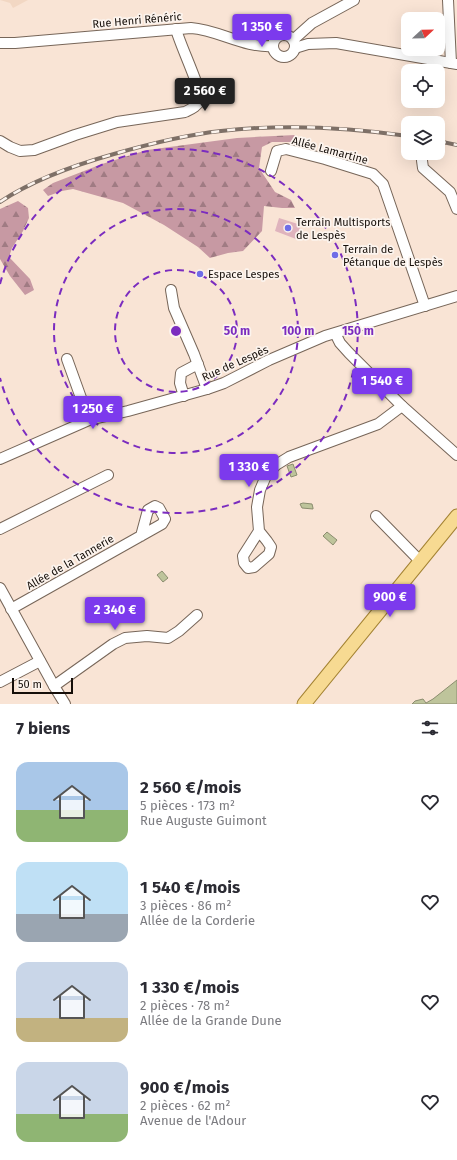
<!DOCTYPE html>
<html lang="fr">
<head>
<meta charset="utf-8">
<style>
  :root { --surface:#fff; --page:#f2f2f3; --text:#2b2b33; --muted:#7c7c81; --accent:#7c3aed }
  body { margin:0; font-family:"Fira Sans",sans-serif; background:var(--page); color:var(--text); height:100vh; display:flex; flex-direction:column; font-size:15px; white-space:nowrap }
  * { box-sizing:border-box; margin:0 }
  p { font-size:13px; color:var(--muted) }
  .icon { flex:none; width:22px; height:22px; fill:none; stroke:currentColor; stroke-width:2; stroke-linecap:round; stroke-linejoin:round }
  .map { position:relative; height:704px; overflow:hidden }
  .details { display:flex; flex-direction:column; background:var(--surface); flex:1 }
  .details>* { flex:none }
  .needle { width:26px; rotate:68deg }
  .controls { position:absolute; left:401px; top:12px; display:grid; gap:8px }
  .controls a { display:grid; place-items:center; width:44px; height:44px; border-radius:8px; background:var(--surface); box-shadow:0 4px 16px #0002; font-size:20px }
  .scale { position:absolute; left:12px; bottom:10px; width:61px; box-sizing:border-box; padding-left:4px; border:2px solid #150e09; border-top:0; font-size:11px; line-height:14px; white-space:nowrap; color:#150e09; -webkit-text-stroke:3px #fcf4ee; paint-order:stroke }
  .price { position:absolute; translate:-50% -34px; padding:0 9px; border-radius:4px; background:var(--accent); color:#fff; font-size:13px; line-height:26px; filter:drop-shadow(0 1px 2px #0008) }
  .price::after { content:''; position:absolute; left:50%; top:24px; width:12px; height:9px; margin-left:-6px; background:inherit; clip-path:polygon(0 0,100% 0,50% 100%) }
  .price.active { background:#222; color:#fff }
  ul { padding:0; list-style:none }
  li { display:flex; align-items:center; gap:12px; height:100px; padding:0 16px }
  li span { display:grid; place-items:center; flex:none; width:112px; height:80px; border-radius:12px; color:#555 }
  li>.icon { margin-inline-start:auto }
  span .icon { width:48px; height:48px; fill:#fffc; stroke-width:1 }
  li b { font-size:17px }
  h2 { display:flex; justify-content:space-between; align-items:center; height:48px; padding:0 16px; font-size:17px }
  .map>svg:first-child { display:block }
  .built { fill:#f2d7c3 }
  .forest { fill:url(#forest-firs) }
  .pitch { fill:#dfb3bd }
  .water { fill:#bec49b; stroke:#8b8d6f }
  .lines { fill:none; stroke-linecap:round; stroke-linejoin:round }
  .minor-casing { stroke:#776659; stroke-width:12 }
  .major-casing { stroke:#a48333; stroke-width:15 }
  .minor { stroke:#fff; stroke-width:10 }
  .major { stroke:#f7da92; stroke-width:13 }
  .rail-casing { stroke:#7e7067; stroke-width:4 }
  .rail { stroke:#fcf4ee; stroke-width:2.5; stroke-dasharray:8; stroke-linecap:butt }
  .ring { fill:none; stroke:#7b2cbf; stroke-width:2; stroke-dasharray:7 5 }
  .poi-dot { fill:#6f6de7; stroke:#fcf4ee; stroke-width:1.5 }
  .labels { text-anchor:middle; stroke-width:3.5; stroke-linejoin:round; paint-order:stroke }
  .street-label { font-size:11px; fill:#150e09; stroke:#fcf4ee }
  .poi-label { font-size:11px; fill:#150e09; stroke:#fcf4ee; text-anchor:start }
  .centre { fill:#7b2cbf; stroke:#fcf4ee; stroke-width:2 }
  .ring-label { font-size:12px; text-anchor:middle; font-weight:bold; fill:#7b2cbf; stroke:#fcf4ee; stroke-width:3.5; stroke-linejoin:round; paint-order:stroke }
</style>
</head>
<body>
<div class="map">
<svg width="457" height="704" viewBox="0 0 457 704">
  <defs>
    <pattern id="forest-firs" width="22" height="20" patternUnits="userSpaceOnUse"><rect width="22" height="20" fill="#c799a3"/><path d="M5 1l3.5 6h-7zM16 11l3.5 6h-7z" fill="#a07b83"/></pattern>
  </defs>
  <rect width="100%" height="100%" fill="#f9e4d5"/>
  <path class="built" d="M0,0H28L13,8L10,3Z"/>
  <g class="forest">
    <path d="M295,135L291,142H272L262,147L259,168L275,192L291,200L295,208H282L264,206L262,231L243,251L228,253L210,258L198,247L164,225L123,203L73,189L62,191L48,196L43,190L53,183L102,164L147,150L237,138Z"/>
    <path d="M18,201L28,208L29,218L23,231L12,248L9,257L30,279L34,290L25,295L10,276L0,259V209Z"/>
  </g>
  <path class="pitch" d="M279,218L301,225L296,239L275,231Z"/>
  <g class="water">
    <path d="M293,464L297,475L291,477L287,466Z"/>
    <path d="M303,503L312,504L313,508V509L302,508L300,504Z"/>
    <path d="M327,532L337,540L333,545L323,536Z"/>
    <path d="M162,571L168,578L163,582L157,575Z"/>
    <path d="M457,680V704H412L415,701L423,699L426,703L433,699Z"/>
  </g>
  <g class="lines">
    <g class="minor-casing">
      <g id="minor">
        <path d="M448,0L451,63"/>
        <circle cx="284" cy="46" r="11"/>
        <path d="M293,40L312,23L354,0"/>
        <path d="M0,43H15L191,28C219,30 244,48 273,46"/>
        <path d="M295,48L308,44L336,43L457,64"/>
        <path d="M0,141L10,147L20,151L34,150L75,135L117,122L185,112C191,109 197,107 200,100C203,92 179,43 176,29"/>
        <path d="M421,153L423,168L450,192L457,209"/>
        <path d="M271,171L277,151L286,149L325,159L373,174L383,184L425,306"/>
        <path d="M171,290L174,308L194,354L207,389"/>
        <path d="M337,333V337L340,343L349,353L402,406L457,455"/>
        <path d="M67,359L89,420"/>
        <path d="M184,396L180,383L181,373L198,364"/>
        <path d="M0,459L89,420L128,411L207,389L224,383L269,360L325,336L457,296"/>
        <path d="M376,516L420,561"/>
        <path d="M0,529L108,475"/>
        <path d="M259,531L267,541L271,547L269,554L254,567L248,568L244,563L243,556L259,531L257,507L260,490L266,476L276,465L289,457L378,424L402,406"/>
        <path d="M0,588L54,686L65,704"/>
        <path d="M11,609L162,524L165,519L159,508L155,506L148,510L141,536"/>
        <path d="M0,682L40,661"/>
        <path d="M54,686L113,644L125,638L147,636L168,638L179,631L197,615"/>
      </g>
    </g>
    <g class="major-casing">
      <path id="major" d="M304,704L457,516"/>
    </g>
    <use href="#minor" class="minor"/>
    <use href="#major" class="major"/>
    <g class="rail-casing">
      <g id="rail">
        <path d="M438,141L457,145"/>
        <path d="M0,202C34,179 75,165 114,154C149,144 184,135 221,131C283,124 346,127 408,136"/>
      </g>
    </g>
    <use href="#rail" class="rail"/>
  </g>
  <g class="ring">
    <circle cx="176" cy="331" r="61"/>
    <circle cx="176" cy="331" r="122"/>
    <path d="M0 284A182 182 0 1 1 0 378"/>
  </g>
  <g class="poi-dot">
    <circle cx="288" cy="228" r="4"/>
    <circle cx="335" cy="255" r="4"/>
    <circle cx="200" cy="274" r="4"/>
  </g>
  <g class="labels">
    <g class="street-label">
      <text transform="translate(137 20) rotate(-5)" y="4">Rue Henri Rénéric</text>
      <text transform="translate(330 150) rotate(15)" y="4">Allée Lamartine</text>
      <text transform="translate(235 363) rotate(-24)" y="4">Rue de Lespès</text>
      <text transform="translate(70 562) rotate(-30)" y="4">Allée de la Tannerie</text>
    </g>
    <g class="poi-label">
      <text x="296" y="226">Terrain Multisports<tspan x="296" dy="13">de Lespès</tspan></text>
      <text x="343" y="253">Terrain de<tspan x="343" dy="13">Pétanque de Lespès</tspan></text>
      <text x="208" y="278">Espace Lespes</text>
    </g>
  </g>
  <circle cx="176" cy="331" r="6" class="centre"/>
  <g class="ring-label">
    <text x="237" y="335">50 m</text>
    <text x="298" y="335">100 m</text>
    <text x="358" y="335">150 m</text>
  </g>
</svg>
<div class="controls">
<a><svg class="needle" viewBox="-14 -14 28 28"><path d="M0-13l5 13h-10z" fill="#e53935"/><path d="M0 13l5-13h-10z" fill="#7c7c81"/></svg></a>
<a><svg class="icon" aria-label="locate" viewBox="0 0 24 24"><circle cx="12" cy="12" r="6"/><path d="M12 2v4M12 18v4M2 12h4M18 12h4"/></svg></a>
<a><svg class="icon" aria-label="layers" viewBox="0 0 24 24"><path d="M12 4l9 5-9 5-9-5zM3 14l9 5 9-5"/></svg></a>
</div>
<div class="scale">50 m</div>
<b class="price" style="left:262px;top:48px">1 350 €</b>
<b class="price active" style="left:205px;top:112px">2 560 €</b>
<b class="price" style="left:382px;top:402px">1 540 €</b>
<b class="price" style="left:93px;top:430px">1 250 €</b>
<b class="price" style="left:249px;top:488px">1 330 €</b>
<b class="price" style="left:390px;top:618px">900 €</b>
<b class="price" style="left:115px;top:631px">2 340 €</b>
</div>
<section class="details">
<h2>7 biens<svg class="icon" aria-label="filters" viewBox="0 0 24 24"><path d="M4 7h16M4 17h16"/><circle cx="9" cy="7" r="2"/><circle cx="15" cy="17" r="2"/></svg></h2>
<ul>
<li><span style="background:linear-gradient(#a9c7e8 60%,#8fb573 0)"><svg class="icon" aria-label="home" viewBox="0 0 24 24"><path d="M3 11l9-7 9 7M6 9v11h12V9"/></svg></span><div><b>2 560 €/mois</b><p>5 pièces · 173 m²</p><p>Rue Auguste Guimont</p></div><svg class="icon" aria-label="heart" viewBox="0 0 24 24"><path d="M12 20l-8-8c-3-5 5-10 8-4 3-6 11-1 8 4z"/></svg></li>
<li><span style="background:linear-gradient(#bfe0f5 65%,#9aa5b1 0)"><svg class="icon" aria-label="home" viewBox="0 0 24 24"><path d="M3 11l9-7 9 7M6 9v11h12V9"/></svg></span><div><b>1 540 €/mois</b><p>3 pièces · 86 m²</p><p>Allée de la Corderie</p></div><svg class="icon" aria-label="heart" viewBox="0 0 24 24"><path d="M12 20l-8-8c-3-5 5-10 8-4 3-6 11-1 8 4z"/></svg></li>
<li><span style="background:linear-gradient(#c9d6e8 70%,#c2b280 0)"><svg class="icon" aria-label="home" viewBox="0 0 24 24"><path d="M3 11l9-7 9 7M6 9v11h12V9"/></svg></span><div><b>1 330 €/mois</b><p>2 pièces · 78 m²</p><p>Allée de la Grande Dune</p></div><svg class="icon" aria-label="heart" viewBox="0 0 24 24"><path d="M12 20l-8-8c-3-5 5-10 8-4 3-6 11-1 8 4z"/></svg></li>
<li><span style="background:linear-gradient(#c9d6e8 65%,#8fb573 0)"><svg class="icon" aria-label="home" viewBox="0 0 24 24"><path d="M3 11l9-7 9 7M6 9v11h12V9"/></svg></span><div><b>900 €/mois</b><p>2 pièces · 62 m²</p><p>Avenue de l'Adour</p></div><svg class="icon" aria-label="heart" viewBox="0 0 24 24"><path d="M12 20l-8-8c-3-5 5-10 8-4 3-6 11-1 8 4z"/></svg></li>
</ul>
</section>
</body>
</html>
